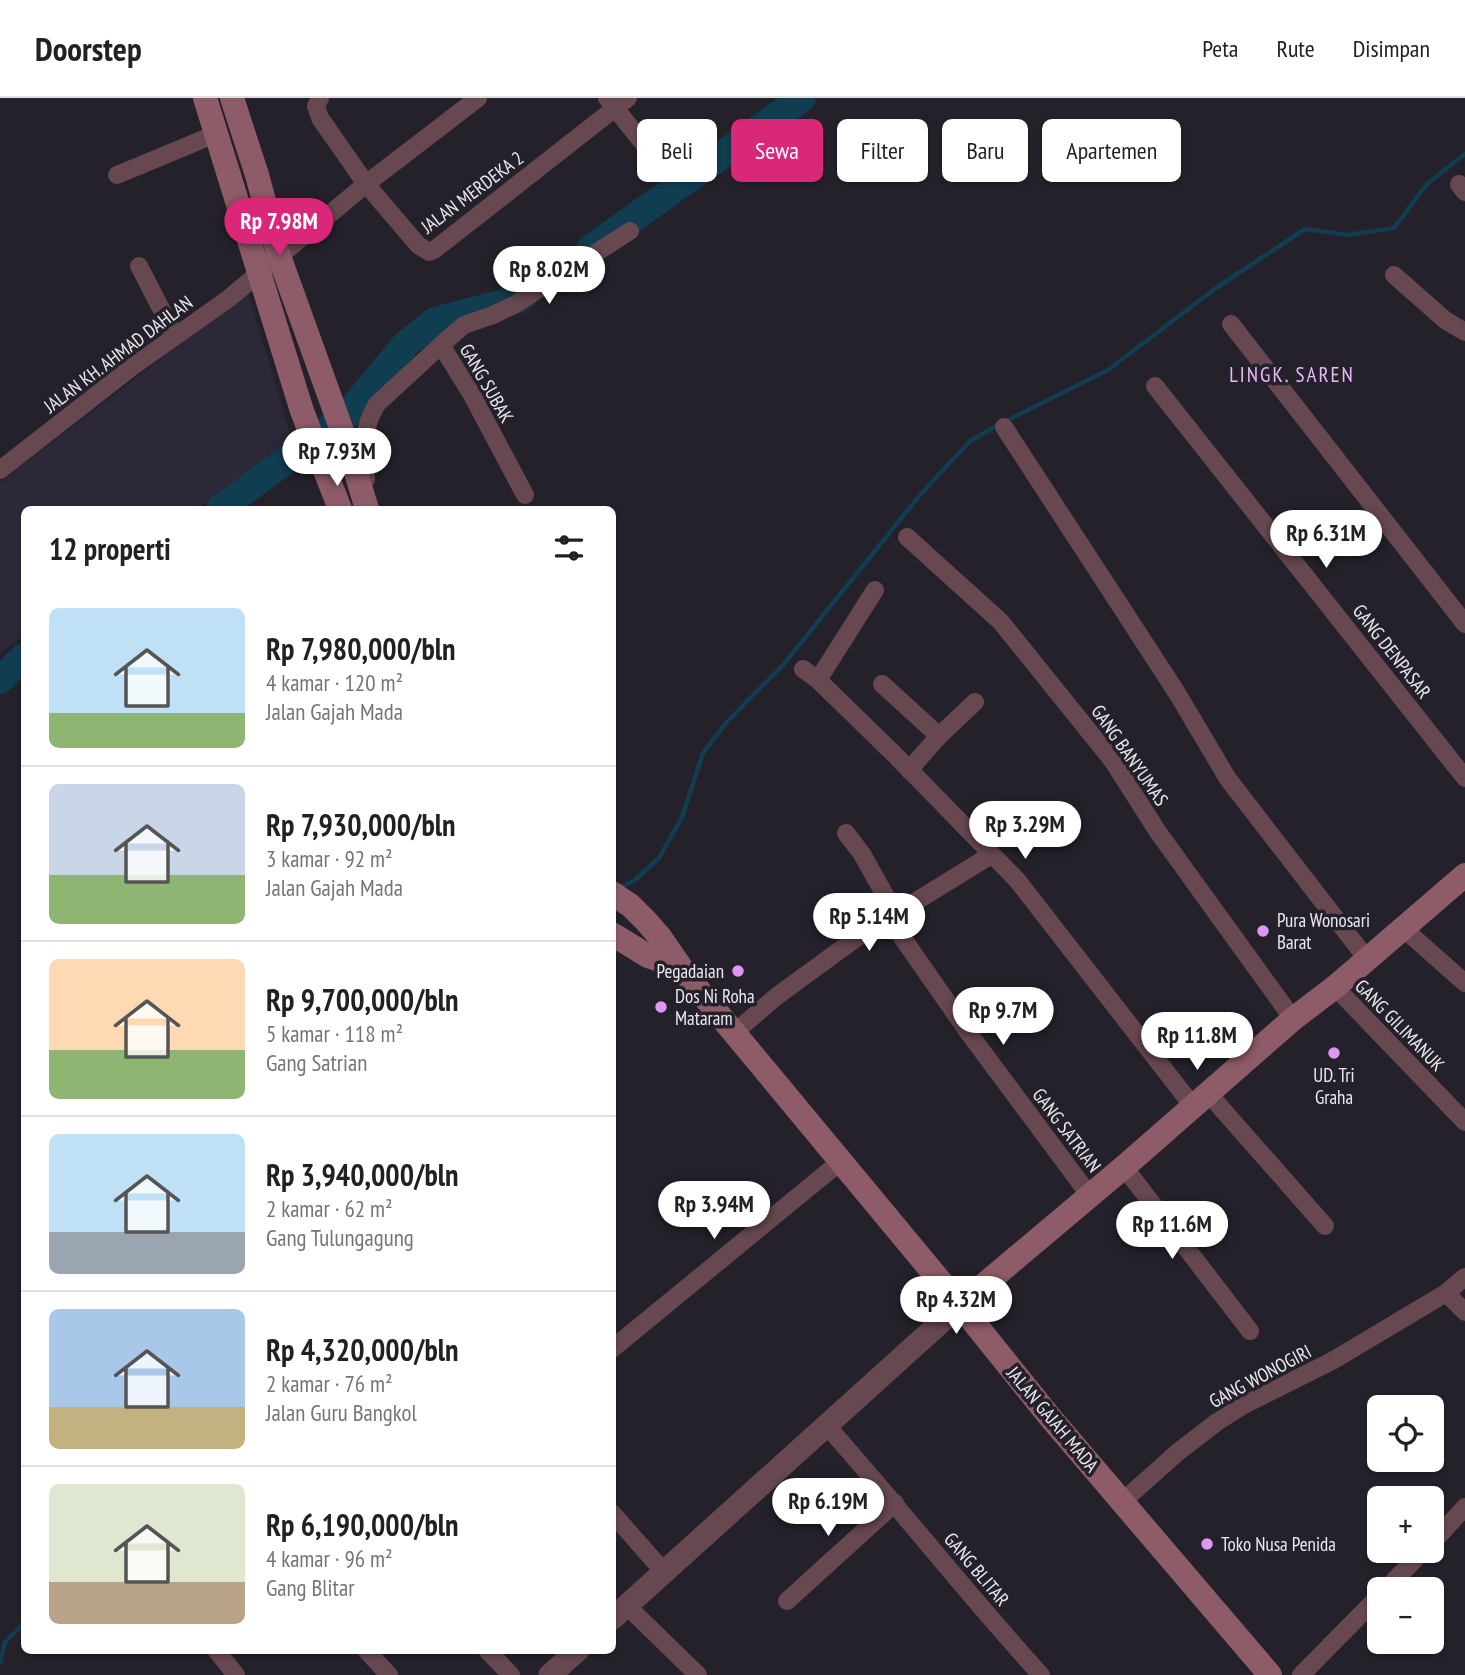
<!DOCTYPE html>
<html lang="id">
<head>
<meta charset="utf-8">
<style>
  :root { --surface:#fff; --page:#f6f6f6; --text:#202124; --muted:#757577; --line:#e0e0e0; --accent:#db2777 }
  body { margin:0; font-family:"PT Sans Narrow",sans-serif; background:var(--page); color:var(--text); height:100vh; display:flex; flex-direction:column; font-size:26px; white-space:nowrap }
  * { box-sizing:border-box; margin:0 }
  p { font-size:23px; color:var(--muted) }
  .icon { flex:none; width:38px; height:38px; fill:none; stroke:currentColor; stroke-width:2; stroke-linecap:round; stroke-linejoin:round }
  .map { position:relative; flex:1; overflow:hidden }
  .sheet { position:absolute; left:21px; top:408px; width:595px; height:1148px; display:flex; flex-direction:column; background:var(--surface); border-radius:10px; box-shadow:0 2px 5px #0004 }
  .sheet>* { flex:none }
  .hud { position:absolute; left:637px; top:21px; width:665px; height:63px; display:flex; gap:14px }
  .tools { position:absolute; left:1367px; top:1297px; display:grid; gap:14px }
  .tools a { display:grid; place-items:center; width:77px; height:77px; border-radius:10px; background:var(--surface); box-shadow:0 2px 5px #0004; font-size:35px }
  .price { position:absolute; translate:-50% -60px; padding:0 16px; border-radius:24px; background:#fff; color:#222; font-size:23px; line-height:46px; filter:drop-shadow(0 2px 4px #0008) }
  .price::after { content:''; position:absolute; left:50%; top:42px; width:21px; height:16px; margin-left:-10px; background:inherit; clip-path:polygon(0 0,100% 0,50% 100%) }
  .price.active { background:var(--accent); color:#fff }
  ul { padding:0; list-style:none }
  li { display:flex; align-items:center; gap:21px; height:175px; padding:0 28px }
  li+li { border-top:2px solid var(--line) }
  li span { display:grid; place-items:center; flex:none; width:196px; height:140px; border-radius:10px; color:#555 }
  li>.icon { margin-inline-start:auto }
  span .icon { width:84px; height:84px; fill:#fffc; stroke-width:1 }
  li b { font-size:30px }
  h2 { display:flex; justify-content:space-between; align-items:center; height:84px; padding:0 28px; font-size:30px }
  .chip { padding:0 24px; border-radius:10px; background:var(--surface); box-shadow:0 2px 5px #0004; font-size:24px; line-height:63px }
  .chip.active { background:var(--accent); color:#fff }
  header { display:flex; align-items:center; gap:42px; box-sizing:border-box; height:98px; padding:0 35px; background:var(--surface); border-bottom:2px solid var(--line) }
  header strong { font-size:33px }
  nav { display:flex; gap:38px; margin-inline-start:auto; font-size:24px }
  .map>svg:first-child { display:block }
  .built { fill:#2d2838 }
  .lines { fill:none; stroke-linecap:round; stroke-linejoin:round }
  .stream { stroke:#113d51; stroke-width:4.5 }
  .river { stroke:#113d51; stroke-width:28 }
  .minor { stroke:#674850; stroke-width:18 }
  .tertiary { stroke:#674850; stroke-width:23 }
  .secondary { stroke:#8e5c69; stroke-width:24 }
  .poi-dot { fill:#de98f3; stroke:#24212b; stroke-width:2.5 }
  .labels { text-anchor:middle; stroke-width:7; stroke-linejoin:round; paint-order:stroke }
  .street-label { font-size:19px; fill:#ebe9f0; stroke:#24212b }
  .poi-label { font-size:19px; fill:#ebe9f0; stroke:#24212b; text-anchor:start }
  .neighbourhood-label { font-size:21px; letter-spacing:2px; fill:#e8b8f7; stroke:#24212b }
</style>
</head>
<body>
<header>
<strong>Doorstep</strong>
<nav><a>Peta</a><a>Rute</a><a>Disimpan</a></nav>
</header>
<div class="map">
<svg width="1465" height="1577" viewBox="0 0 1465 1577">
  <rect width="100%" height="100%" fill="#24212b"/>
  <path class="built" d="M248,194L292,342L197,411H24V537L0,555V384Z"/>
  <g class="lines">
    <g class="stream">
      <path d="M1006,323L1108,272L1216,190L1305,131L1348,137L1394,130L1427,86L1465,56"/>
      <path d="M620,789L634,783L659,760L682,719L703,655L726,625L783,567L920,397L970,343L998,327"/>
      <path d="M0,1565L5,1544L24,1525"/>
    </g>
    <g class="river">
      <path d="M590,151L802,0"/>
      <path d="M220,411L346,318L406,246L435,223L518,201L525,196"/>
      <path d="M0,582L24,559"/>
    </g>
    <g class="minor">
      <path d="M320,0L316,8L320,20L366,86L418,147L429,154L434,152L628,0"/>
      <path d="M607,0L660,66"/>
      <path d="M117,77L218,35"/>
      <path d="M1459,86L1465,94"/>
      <path d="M139,168L175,238"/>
      <path d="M1394,177L1445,222L1465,234"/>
      <path d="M1231,226L1465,526"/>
      <path d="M441,247L464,227L493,217L514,207L630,133"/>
      <path d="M1155,288L1465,680"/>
      <path d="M1004,329L1177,595L1228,681L1367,861"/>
      <path d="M0,372L132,269L228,201L366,86L478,0"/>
      <path d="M366,381C365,350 360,335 377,306L441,247L472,297L525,397"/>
      <path d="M907,439L1001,524L1112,662L1158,734L1293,921"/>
      <path d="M803,571L818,582L895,657L1017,782L1192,1007"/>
      <path d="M818,582L875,492"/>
      <path d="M882,586L939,638"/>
      <path d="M909,672L939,638L975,604"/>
      <path d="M846,735L862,756L895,815"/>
      <path d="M888,819L968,934L1090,1098"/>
      <path d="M1403,830L1465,885"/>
      <path d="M1335,889L1465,1024"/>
      <path d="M734,935L777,898L855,841L991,757"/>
      <path d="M1208,995L1325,1128"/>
      <path d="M1124,1069L1250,1233"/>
      <path d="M1446,1195L1465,1214"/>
      <path d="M612,1251L840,1064"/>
      <path d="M827,1328C900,1410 967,1496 1041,1577"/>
      <path d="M1122,1404L1178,1354L1217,1324L1244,1307L1332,1263L1446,1195L1465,1179"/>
      <path d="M612,1415L664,1474"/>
      <path d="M1432,1445L1465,1409"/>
      <path d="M1386,1491L1424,1452"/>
      <path d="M787,1503L895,1405"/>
      <path d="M627,1508L698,1577"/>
      <path d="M216,1552L236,1577"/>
      <path d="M366,1552L389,1577"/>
      <path d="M487,1552L511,1577"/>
      <path d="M1301,1577L1379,1498"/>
    </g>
    <g class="tertiary">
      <path d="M612,1521L960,1207"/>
      <path d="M550,1577L578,1552"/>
    </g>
    <g class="secondary">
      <path d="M205,0L302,313L340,411"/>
      <path d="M232,0L257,77L279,158L350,355L367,411"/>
      <path d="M612,795L631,808L646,823L660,839L687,878L960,1207L1049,1318L1270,1577"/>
      <path d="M612,836L648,858L679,868"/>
      <path d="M960,1207L1124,1069L1293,921L1335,889L1465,777"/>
    </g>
  </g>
  <g class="poi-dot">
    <circle cx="1263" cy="833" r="7"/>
    <circle cx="738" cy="873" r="7"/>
    <circle cx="661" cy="909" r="7"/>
    <circle cx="1334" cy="955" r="7"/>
    <circle cx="1207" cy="1446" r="7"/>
  </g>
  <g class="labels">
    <g class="street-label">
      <text transform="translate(472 94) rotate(-37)" y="7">JALAN MERDEKA 2</text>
      <text transform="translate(118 256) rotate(-37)" y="7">JALAN KH. AHMAD DAHLAN</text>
      <text transform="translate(487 285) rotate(60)" y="7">GANG SUBAK</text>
      <text transform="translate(1392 553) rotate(52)" y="7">GANG DENPASAR</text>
      <text transform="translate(1130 657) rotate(55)" y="7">GANG BANYUMAS</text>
      <text transform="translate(1400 927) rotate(46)" y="7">GANG GILIMANUK</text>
      <text transform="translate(1067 1032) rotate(53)" y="7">GANG SATRIAN</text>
      <text transform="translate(1260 1278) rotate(-28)" y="7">GANG WONOGIRI</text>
      <text transform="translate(1053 1321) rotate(50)" y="7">JALAN GAJAH MADA</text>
      <text transform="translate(977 1471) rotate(50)" y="7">GANG BLITAR</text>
    </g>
    <g class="poi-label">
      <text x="1277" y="829">Pura Wonosari<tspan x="1277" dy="22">Barat</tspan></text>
      <text x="724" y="880" text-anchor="end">Pegadaian</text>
      <text x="675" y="905">Dos Ni Roha<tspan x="675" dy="22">Mataram</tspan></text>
      <text x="1334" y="984" text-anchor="middle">UD. Tri<tspan x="1334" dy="22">Graha</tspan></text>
      <text x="1221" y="1453">Toko Nusa Penida</text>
    </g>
    <g class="neighbourhood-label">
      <text x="1292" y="284">LINGK. SAREN</text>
    </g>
  </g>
</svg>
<div class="tools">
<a><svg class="icon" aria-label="locate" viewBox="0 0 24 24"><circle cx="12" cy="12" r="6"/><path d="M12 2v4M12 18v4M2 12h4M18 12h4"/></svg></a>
<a>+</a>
<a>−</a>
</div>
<b class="price active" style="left:279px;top:160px">Rp 7.98M</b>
<b class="price" style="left:549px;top:208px">Rp 8.02M</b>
<b class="price" style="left:337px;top:390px">Rp 7.93M</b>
<b class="price" style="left:1326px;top:472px">Rp 6.31M</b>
<b class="price" style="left:1025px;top:763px">Rp 3.29M</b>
<b class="price" style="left:869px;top:855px">Rp 5.14M</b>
<b class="price" style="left:1003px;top:949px">Rp 9.7M</b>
<b class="price" style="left:1197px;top:974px">Rp 11.8M</b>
<b class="price" style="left:714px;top:1143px">Rp 3.94M</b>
<b class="price" style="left:1172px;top:1163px">Rp 11.6M</b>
<b class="price" style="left:956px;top:1238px">Rp 4.32M</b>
<b class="price" style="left:828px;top:1440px">Rp 6.19M</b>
<div class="hud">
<a class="chip">Beli</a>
<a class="chip active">Sewa</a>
<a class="chip">Filter</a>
<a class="chip">Baru</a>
<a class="chip">Apartemen</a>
</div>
<section class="sheet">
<h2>12 properti<svg class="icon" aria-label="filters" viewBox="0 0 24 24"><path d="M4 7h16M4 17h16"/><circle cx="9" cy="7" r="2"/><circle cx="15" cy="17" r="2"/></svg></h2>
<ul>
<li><span style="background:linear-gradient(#bfe0f5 75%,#8fb573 0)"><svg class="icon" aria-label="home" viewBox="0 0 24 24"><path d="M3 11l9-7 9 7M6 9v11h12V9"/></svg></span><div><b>Rp 7,980,000/bln</b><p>4 kamar · 120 m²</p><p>Jalan Gajah Mada</p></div></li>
<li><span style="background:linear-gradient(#c9d6e8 65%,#8fb573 0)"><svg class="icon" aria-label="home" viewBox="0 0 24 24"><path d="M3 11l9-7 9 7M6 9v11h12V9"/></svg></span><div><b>Rp 7,930,000/bln</b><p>3 kamar · 92 m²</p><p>Jalan Gajah Mada</p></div></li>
<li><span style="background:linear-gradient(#ffd9b3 65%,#8fb573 0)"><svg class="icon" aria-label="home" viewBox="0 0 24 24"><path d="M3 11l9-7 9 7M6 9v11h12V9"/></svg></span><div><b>Rp 9,700,000/bln</b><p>5 kamar · 118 m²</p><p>Gang Satrian</p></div></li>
<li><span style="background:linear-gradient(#bfe0f5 70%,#9aa5b1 0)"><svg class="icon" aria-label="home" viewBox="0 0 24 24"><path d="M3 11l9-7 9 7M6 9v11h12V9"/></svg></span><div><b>Rp 3,940,000/bln</b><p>2 kamar · 62 m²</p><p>Gang Tulungagung</p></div></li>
<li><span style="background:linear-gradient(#a9c7e8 70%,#c2b280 0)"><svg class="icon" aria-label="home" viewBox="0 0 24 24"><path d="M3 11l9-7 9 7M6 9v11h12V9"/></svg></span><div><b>Rp 4,320,000/bln</b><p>2 kamar · 76 m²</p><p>Jalan Guru Bangkol</p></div></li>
<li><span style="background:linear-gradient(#dfe7d0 70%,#b9a48a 0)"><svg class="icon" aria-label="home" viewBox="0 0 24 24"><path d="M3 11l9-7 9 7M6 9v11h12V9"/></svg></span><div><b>Rp 6,190,000/bln</b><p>4 kamar · 96 m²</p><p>Gang Blitar</p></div></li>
</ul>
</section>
</div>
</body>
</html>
